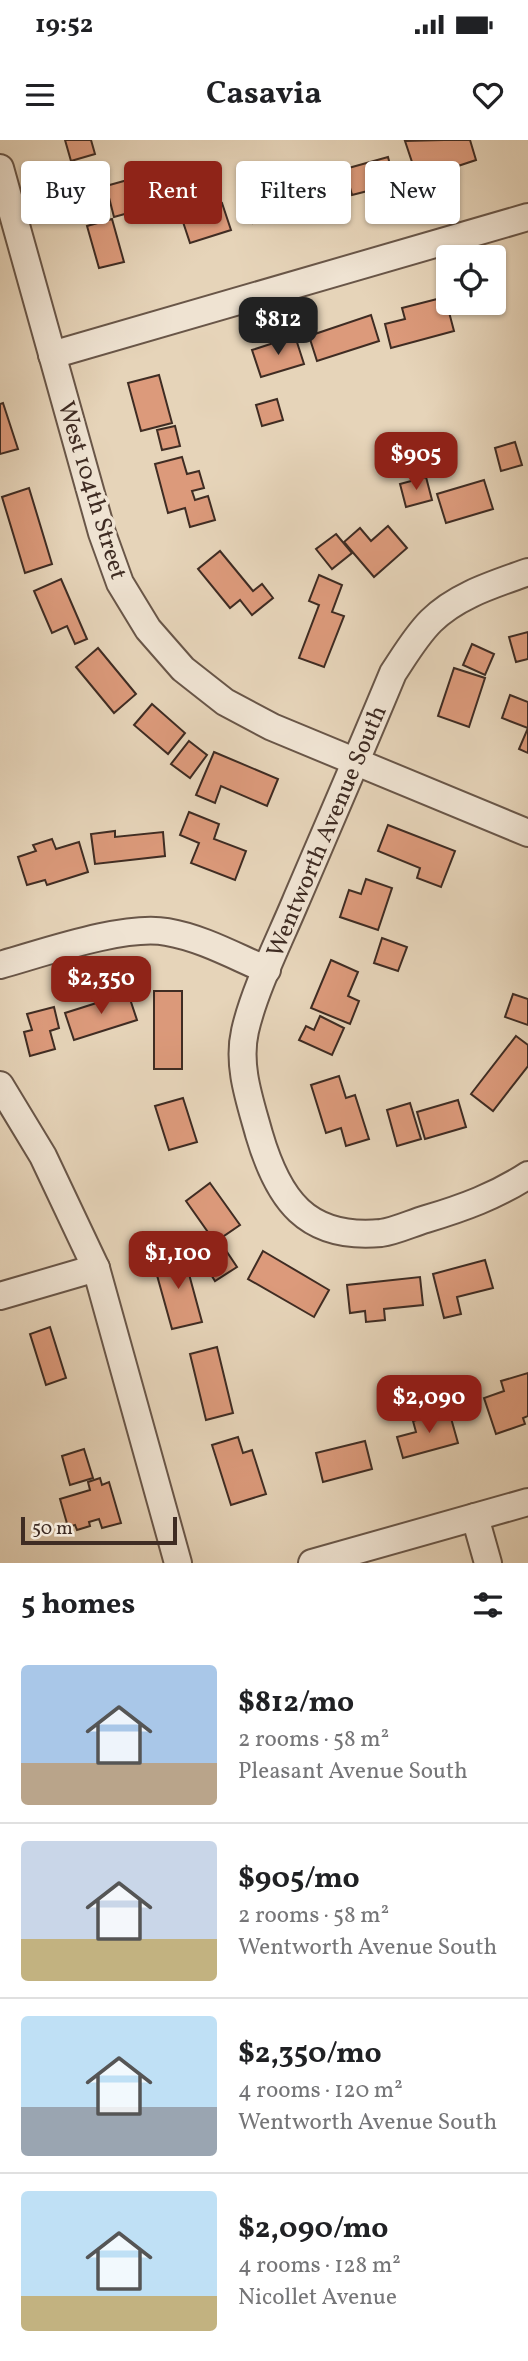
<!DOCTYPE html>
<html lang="en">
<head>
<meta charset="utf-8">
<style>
  :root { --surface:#fff; --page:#f6f6f6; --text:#202124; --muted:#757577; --line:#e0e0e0; --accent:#8f2418 }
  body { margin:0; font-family:Vollkorn,serif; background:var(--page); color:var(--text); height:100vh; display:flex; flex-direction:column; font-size:26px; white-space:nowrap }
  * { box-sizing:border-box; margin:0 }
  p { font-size:23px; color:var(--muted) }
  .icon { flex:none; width:38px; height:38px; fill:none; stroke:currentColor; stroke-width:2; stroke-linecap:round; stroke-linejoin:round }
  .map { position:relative; height:1423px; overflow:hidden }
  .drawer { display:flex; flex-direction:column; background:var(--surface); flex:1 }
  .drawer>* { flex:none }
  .guide { position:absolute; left:21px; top:21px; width:486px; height:63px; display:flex; gap:14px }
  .buttons { position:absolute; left:436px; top:105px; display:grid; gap:14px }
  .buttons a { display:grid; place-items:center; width:70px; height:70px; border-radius:7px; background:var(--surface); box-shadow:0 2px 5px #0004; font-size:35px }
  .scale { position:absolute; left:21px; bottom:18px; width:156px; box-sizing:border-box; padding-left:7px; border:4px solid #3f2c23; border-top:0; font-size:19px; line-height:24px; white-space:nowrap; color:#3f2c23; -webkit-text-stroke:5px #efe3d2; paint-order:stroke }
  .price { position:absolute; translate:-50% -60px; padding:0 16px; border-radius:14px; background:var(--accent); color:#fff; font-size:23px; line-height:46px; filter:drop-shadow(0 2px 4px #0008) }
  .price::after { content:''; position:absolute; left:50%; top:42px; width:21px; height:16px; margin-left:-10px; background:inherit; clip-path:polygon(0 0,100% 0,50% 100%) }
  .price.selected { background:#222; color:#fff }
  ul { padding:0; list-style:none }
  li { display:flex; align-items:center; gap:21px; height:175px; padding:0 21px }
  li+li { border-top:2px solid var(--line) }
  li span { display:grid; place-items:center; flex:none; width:196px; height:140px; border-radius:7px; color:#555 }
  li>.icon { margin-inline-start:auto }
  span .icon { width:84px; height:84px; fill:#fffc; stroke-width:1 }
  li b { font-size:30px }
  h2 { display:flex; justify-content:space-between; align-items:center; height:84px; padding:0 21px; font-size:30px }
  .chip { padding:0 24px; border-radius:7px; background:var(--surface); box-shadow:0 2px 5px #0004; font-size:24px; line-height:63px }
  .chip.selected { background:var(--accent); color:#fff }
  .status { display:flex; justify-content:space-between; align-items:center; height:49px; padding:0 35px; background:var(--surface); direction:ltr }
  .status svg { height:19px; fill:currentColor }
  header { display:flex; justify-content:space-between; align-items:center; height:91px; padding:0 21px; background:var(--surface); font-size:32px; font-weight:700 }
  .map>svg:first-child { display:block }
  .building { fill:#dc9a7b; stroke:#3f2c23; stroke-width:2 }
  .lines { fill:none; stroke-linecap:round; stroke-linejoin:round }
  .minor-casing { stroke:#695648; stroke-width:30 }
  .minor { stroke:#efe3d2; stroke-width:26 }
  .labels { text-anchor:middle; stroke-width:7; stroke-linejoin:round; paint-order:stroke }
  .street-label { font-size:24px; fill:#3f2c23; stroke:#efe3d2 }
</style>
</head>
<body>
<div class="status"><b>19:52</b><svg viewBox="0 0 49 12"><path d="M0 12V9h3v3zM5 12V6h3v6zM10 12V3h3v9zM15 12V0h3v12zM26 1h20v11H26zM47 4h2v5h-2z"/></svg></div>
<header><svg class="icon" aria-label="menu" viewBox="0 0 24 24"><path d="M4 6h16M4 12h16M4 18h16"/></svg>Casavia<svg class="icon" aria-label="heart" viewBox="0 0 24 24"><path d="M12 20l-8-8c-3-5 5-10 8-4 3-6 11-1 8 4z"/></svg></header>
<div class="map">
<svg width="528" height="1423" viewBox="0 0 528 1423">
  <rect width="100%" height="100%" fill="#e6d4b9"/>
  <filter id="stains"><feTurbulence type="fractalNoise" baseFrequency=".00286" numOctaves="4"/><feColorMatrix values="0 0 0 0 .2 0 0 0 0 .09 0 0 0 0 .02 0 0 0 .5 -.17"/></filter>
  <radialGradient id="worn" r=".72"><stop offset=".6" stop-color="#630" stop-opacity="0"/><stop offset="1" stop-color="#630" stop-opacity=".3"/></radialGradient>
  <g class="building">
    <path d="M65,0H91L95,14L71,21Z"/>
    <path d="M444,0H470L476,20L434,34L430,23L414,28L405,1Z"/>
    <path d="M388,17L395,44L352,55L345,29Z"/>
    <path d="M272,37L275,48L293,42L301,69L253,83L245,56L258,52L255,42Z"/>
    <path d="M131,39L139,70L114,77L106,46Z"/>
    <path d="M166,39L175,69L151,76L142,46Z"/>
    <path d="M222,63L231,90L190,103L181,76Z"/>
    <path d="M112,79L124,122L99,128L87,86Z"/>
    <path d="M445,157L454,191L391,208L385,184L405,179L402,168Z"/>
    <path d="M371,175L379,201L317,221L309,196Z"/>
    <path d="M295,196L304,224L261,237L252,210Z"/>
    <path d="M159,235L172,283L141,291L128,243Z"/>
    <path d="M277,259L283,280L262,286L256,265Z"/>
    <path d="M3,263L18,309L0,314V264Z"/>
    <path d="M175,286L180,306L162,310L157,290Z"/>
    <path d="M515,302L522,325L501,331L495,308Z"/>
    <path d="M182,317L187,334L199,331L204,348L192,351L195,360L208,356L215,380L190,387L185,368L168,373L155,324Z"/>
    <path d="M426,337L432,360L406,367L400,344Z"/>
    <path d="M484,340L493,369L446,383L437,354Z"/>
    <path d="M29,348L52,424L25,433L2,357Z"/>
    <path d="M388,386L407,408L374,437L344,402L360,388L371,401Z"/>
    <path d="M336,394L352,413L332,429L316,409Z"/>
    <path d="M220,411L253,451L262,444L273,458L252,475L240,460L230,468L198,429Z"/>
    <path d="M319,435L342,445L332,472L344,476L324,527L299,518L319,465L309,461Z"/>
    <path d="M61,439L87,499L75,504L67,486L52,493L34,451Z"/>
    <path d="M528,492V519L516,522L509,497Z"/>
    <path d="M472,504L494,514L485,535L463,525Z"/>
    <path d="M98,508L136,554L114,573L76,527Z"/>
    <path d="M454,528L485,538L469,587L438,576Z"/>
    <path d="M510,555L528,562V613L519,609L528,588L502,578Z"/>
    <path d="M152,564L185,593L168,614L134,585Z"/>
    <path d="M189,601L207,615L190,638L171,624Z"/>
    <path d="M214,612L278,639L267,666L221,646L215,663L196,655Z"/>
    <path d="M189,672L219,684L214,699L246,711L235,740L191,723L199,703L180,695Z"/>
    <path d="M388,685L455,711L441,747L417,738L420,728L378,711Z"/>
    <path d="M115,691V697L163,692L165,716L95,724L91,694Z"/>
    <path d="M52,699L56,709L79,702L88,732L47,745L45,740L27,745L18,717L36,711L33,705Z"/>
    <path d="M366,739L392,748L378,790L340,777L349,750L361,754Z"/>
    <path d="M382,798L407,807L398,831L374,823Z"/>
    <path d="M331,820L358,832L348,856L359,861L350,884L311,868Z"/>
    <rect x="154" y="851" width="28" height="78"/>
    <path d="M128,853L137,880L74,900L65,873Z"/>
    <path d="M513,854L528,859V885L505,877Z"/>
    <path d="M54,867L59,888L50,891L55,909L30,916L24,892L32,890L27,874Z"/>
    <path d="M320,876L344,888L332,915L299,900L306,886L314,890Z"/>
    <path d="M516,896L528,905V926L493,971L471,954Z"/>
    <path d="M339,936L346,958L355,955L369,999L346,1006L341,988L326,993L311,945Z"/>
    <path d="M183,958L197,1002L169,1010L155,966Z"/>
    <path d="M458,960L466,987L425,999L417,972Z"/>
    <path d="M410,963L421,999L397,1006L387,970Z"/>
    <path d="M210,1043L240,1085L215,1102L186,1061Z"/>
    <path d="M223,1106L237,1127L215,1141L202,1120Z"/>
    <path d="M263,1111L329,1150L314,1177L248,1139Z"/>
    <path d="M183,1112L202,1182L172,1189L153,1121Z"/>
    <path d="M485,1120L493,1148L457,1157L461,1174L444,1178L433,1134Z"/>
    <path d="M420,1137L423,1165L384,1169L385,1180L366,1182L365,1171L350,1173L347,1145Z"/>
    <path d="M50,1187L66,1238L46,1245L30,1194Z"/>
    <path d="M217,1207L233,1273L206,1280L190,1214Z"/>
    <path d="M528,1233V1276L523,1278L525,1284L496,1294L484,1258L504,1251L501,1241Z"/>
    <path d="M449,1271L458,1303L403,1318L397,1297L416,1292L413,1281Z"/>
    <path d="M238,1297L243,1313L252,1310L266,1354L231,1365L212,1305Z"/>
    <path d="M365,1301L372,1329L323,1342L316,1313Z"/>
    <path d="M84,1309L93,1338L70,1345L62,1316Z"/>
    <path d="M100,1338L102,1345L109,1342L121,1383L102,1388L99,1379L89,1382L90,1386L77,1390L75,1385L68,1387L60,1359L90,1350L88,1342Z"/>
  </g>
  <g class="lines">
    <g class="minor-casing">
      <g id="minor">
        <path d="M0,28L102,393L120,443L148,489L183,529L225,562L272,587L528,693"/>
        <path d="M52,215L528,77"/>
        <path d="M528,432C495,444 457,455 431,481C416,496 405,515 393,533C361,610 328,686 295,763C279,801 254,851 245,891C237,926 250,961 259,994C278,1059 306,1100 381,1093C396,1091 412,1083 426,1079C463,1068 496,1056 528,1035"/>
        <path d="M0,825C43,813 125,784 167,792C202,798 234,816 267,830"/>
        <path d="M0,945L43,1016L96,1128L178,1423"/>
        <path d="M0,1156L96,1128"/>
        <path d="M475,1377L488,1423"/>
        <path d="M312,1423L528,1362"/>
      </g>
    </g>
    <use href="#minor" class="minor"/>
  </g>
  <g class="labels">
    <g class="street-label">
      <text transform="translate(93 350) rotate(73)" y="8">West 104th Street</text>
      <text transform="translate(326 691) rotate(-67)" y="8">Wentworth Avenue South</text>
    </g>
  </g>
  <rect width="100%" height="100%" filter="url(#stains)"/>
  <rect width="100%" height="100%" fill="url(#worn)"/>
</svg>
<div class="buttons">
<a><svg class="icon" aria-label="locate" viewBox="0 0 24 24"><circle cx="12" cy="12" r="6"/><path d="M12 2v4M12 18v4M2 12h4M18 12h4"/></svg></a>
</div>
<div class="scale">50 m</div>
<b class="price selected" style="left:278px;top:217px">$812</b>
<b class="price" style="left:416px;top:352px">$905</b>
<b class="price" style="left:101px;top:876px">$2,350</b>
<b class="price" style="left:178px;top:1151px">$1,100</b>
<b class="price" style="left:429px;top:1295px">$2,090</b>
<div class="guide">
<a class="chip">Buy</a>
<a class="chip selected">Rent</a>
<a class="chip">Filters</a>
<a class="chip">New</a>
</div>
</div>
<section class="drawer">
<h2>5 homes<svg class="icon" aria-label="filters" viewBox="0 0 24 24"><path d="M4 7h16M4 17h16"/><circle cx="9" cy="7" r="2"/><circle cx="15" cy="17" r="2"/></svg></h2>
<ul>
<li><span style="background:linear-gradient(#a9c7e8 70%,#b9a48a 0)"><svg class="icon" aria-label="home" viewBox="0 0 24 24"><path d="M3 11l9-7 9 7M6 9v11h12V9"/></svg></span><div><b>$812/mo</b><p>2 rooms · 58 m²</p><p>Pleasant Avenue South</p></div></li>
<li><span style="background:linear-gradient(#c9d6e8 70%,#c2b280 0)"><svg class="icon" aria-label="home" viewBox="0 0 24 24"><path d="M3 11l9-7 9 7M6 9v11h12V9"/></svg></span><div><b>$905/mo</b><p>2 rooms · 58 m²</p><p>Wentworth Avenue South</p></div></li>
<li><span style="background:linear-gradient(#bfe0f5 65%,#9aa5b1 0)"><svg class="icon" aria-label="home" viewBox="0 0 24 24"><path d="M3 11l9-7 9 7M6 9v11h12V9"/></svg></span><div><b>$2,350/mo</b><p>4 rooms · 120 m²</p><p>Wentworth Avenue South</p></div></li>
<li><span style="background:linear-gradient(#bfe0f5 75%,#c2b280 0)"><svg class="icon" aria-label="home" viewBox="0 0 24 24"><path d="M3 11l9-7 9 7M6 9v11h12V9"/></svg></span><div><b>$2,090/mo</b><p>4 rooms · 128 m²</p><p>Nicollet Avenue</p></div></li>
</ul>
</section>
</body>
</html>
